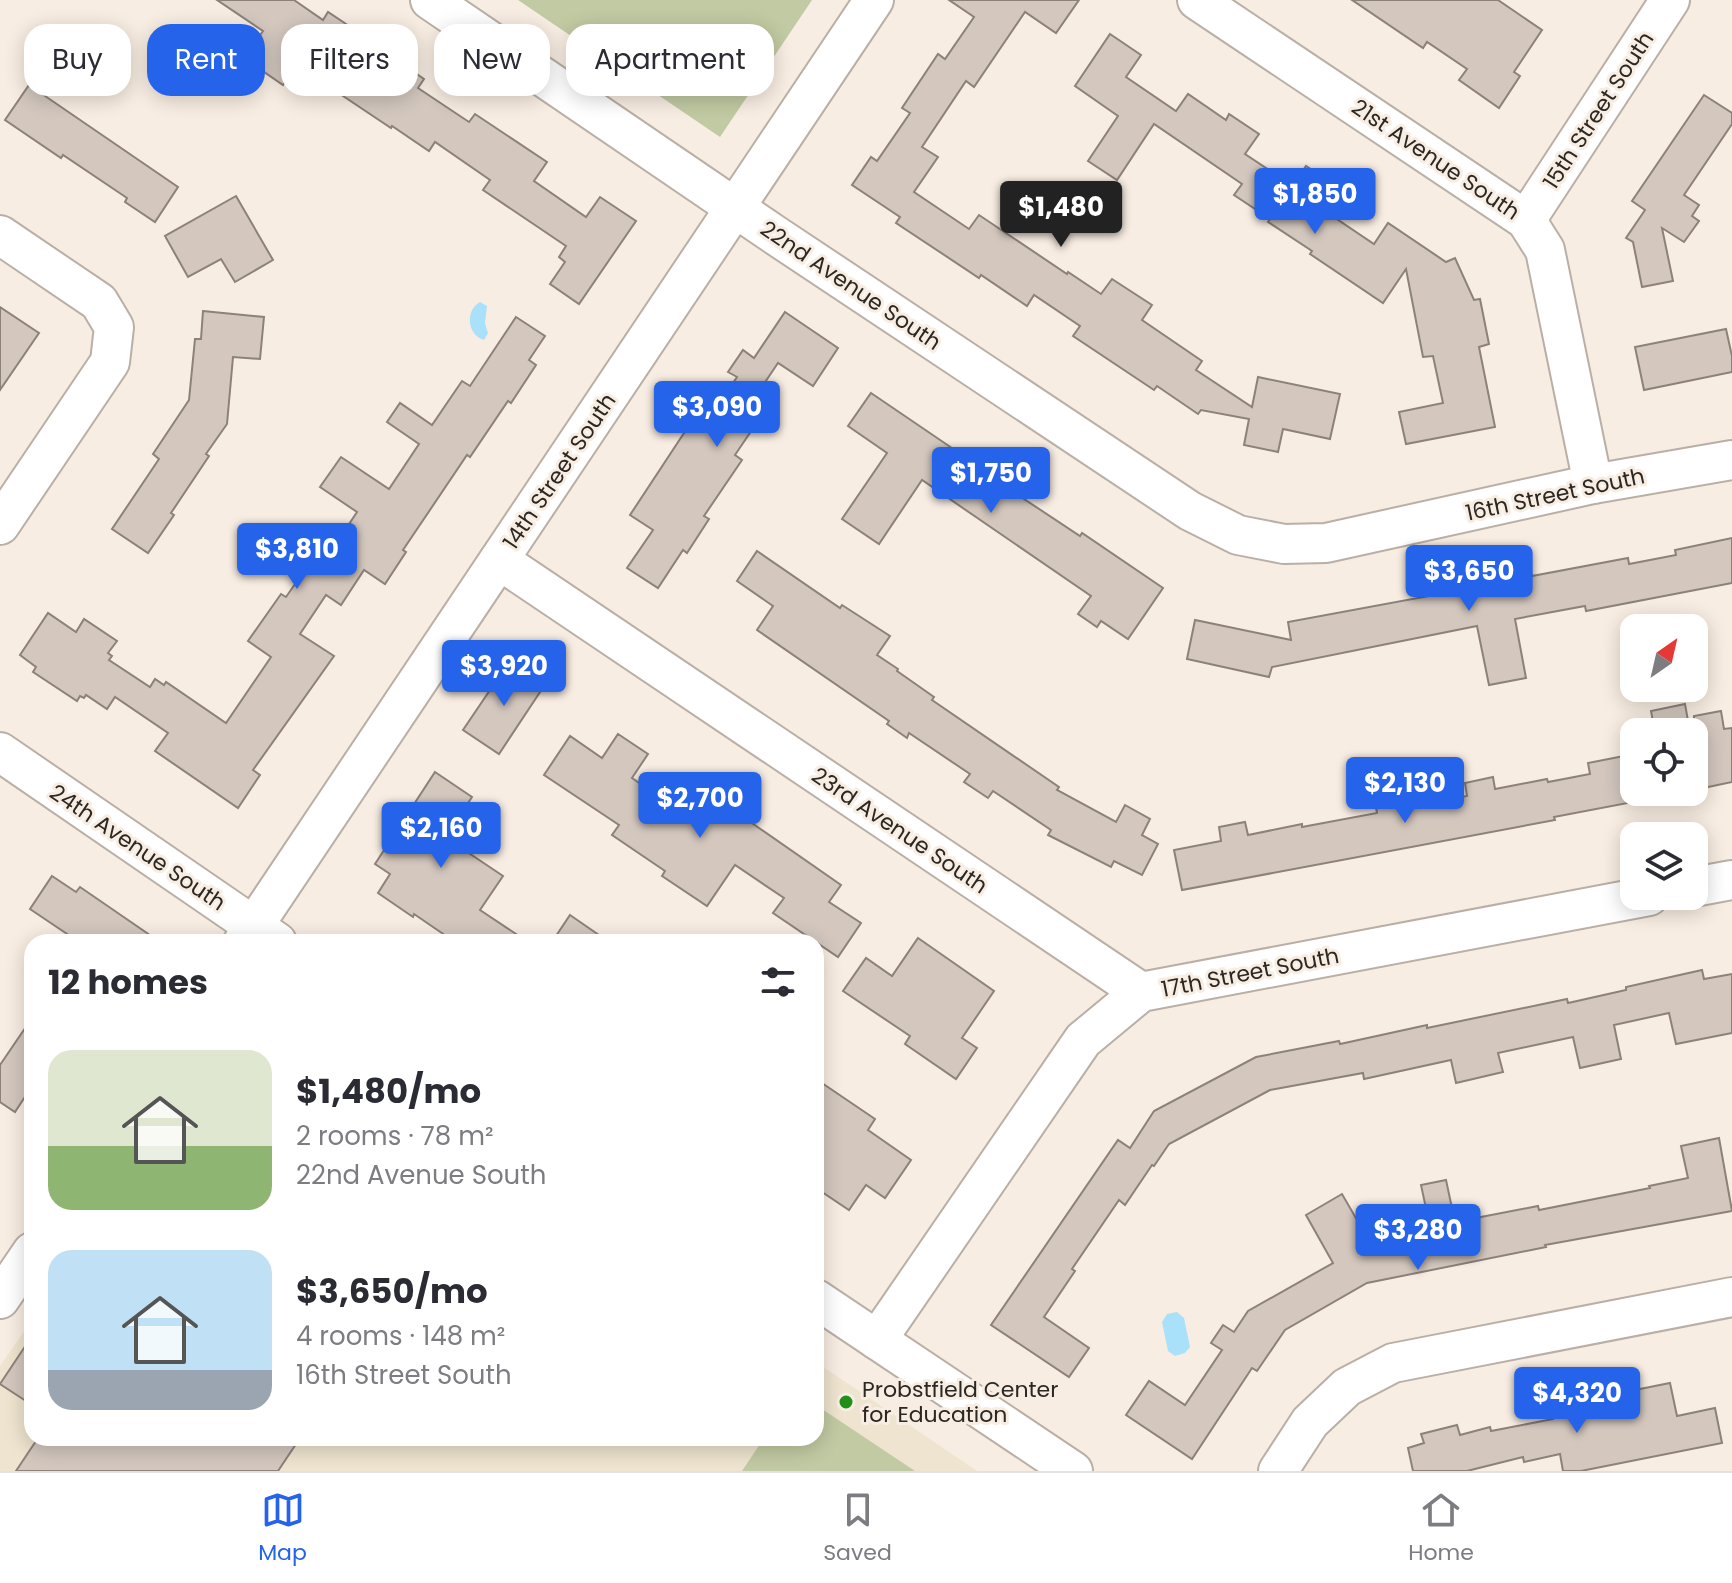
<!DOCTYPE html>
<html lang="en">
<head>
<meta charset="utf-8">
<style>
  :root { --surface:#fff; --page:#f2f2f3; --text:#2b2b33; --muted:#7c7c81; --line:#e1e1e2; --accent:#2563eb }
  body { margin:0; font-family:Poppins,sans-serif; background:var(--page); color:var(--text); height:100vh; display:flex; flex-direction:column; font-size:30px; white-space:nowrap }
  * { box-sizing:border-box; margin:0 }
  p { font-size:26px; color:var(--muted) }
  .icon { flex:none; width:44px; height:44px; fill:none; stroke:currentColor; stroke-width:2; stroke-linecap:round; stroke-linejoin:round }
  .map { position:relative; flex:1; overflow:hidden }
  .details { position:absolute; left:24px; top:934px; width:800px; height:512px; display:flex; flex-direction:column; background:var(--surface); border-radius:24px; box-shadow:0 4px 20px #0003 }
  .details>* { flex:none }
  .banner { position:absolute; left:24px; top:24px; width:800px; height:72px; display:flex; gap:16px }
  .needle { width:52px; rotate:34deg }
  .tools { position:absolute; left:1620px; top:614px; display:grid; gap:16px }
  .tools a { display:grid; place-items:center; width:88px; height:88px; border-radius:16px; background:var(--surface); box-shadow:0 4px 20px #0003; font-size:40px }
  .price { position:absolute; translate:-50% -68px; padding:0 18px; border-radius:8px; background:var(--accent); color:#fff; font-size:26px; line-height:52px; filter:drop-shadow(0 2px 4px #0008) }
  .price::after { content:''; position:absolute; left:50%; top:48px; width:24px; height:18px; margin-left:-12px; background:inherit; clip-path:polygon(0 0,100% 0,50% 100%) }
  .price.selected { background:#222; color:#fff }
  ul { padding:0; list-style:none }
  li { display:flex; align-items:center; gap:24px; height:200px; padding:0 24px }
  li span { display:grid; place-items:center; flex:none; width:224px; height:160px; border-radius:24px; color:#555 }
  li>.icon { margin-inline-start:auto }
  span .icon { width:96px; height:96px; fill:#fffc; stroke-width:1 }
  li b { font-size:34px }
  h2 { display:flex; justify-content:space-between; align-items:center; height:96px; padding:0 24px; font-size:34px }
  .tag { padding:0 28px; border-radius:24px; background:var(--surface); box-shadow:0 4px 20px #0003; font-size:28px; line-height:72px }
  .tag.selected { background:var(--accent); color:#fff }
  .tab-bar { display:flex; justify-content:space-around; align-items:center; height:112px; border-top:2px solid var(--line); background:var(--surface); font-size:22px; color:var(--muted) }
  .tab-bar a { display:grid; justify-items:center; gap:4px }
  .tab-bar .selected { color:var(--accent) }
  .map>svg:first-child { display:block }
  .education { fill:#eee4cf }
  .green { fill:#c2caa3 }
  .water { fill:#a9e1fa }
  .building { fill:#d3c7be; stroke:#8d8279; stroke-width:2 }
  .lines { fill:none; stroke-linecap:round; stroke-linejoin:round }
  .minor-casing { stroke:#baafa6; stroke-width:42 }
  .minor { stroke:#fff; stroke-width:38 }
  .poi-dot { fill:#219019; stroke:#f8ede2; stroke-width:3 }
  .labels { text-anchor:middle; stroke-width:6; stroke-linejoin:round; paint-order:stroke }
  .street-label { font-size:22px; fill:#2b2723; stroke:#f8ede2 }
  .poi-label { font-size:22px; fill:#2b2723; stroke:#f8ede2; text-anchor:start }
</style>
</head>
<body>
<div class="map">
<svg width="1732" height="1471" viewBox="0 0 1732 1471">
  <rect width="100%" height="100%" fill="#f8ede2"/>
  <path class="education" d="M32,1320V1438H816V1362L977,1471H0V1366Z"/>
  <g class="green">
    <path d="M518,0H812L720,137Z"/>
    <path d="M816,1405L915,1471H742L764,1438H816Z"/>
  </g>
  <g class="water">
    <path d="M480,302L487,306L485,323L488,333L484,340C467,335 465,310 480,302Z"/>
    <path d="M1177,1312L1184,1318L1190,1347L1185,1353L1175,1356L1168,1351L1162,1322L1167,1314Z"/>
  </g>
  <g class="building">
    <path d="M217,0H294L323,20L328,12L355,30L340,52L378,78L392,57L424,79L418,88L469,122L475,114L547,162L534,181L586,217L600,197L636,221L579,304L550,284L565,262L559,257L566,246L483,190L490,180L435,142L429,151L392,126L391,128L334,90L336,86L299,61L283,85L244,58L263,31Z"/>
    <path d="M949,0H1079L1056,33L1025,12L974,87L966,81L922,147L938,157L914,192L969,229L979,215L1067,274L1068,272L1101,294L1112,279L1152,305L1142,320L1202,361L1196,370L1252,407L1258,377L1340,394L1330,439L1283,429L1278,452L1244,445L1249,419L1201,410L1198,414L1157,386L1154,390L1073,336L1080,326L1034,295L1027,306L981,275L979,278L896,223L900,217L852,185L871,157L877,161L910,113L902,108L938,54L945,59L974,17Z"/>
    <path d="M1352,0H1498L1542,30L1514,72L1520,76L1499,108L1459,80L1467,69L1427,42L1423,48Z"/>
    <path d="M1110,34L1141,55L1126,77L1176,111L1188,94L1226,120L1229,114L1259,134L1245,154L1293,186L1306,166L1340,189L1325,211L1374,244L1388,223L1446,262L1455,258L1474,300L1480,299L1489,344L1479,347L1495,427L1406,444L1399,412L1443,403L1433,356L1423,357L1406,269L1383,303L1310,254L1312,251L1268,222L1270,219L1234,195L1242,184L1154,124L1117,180L1088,161L1118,116L1075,86Z"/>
    <path d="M29,85L178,187L155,222L125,202L127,198L63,155L61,158L5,120Z"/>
    <path d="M1704,95L1732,113V124L1684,195L1699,205L1692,216L1699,221L1684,242L1662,228L1673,281L1642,287L1633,242L1626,238L1645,210L1632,201Z"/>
    <path d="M236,196L273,260L235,282L221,259L188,277L165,236Z"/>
    <path d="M0,307L39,333L0,390Z"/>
    <path d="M203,311L264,317L260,359L233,357L227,424L206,454L209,456L171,513L174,515L148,553L112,529L159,459L153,454L189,400L195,339H201Z"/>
    <path d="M785,312L838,348L813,386L778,363L747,409L760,418L735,455L742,460L704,516L709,519L687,553L683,550L658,588L627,568L653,530L630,515L690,424L700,431L737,377L728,372L743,350L754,358Z"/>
    <path d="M516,317L545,336L529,360L536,365L511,403L508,401L470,457L467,455L403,550L406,552L385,584L364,570L341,605L326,595L300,634L334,656L253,770L260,775L238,808L155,751L168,733L115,697L107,709L86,695L84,698L80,696L77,701L33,672L36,667L20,655L48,613L76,632L84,619L117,641L108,653L112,656L109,660L150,687L155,679L164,685L166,682L226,723L271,657L248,641L281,594L286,597L318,551L327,557L357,512L320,487L341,457L389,489L419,444L387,422L400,403L432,425L462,381L470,386Z"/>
    <path d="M1726,329L1732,356V372L1644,390L1635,347Z"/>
    <path d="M871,393L999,480L1001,478L1021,491L1018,495L1080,536L1082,533L1163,588L1128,639L1101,621L1097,627L1078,614L1091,596L922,480L879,544L842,519L887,453L848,426Z"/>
    <path d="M1732,538V583L1586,611L1585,606L1515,619L1526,678L1489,685L1477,626L1272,667L1269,677L1187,659L1195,620L1291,640L1288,622L1499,583L1497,577L1531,571L1532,576L1628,558L1629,564L1676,555L1675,550Z"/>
    <path d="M757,551L840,608L842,605L890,636L877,655L898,669L897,671L934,697L932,700L1059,787L1057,790L1116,822L1125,805L1150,819L1142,835L1158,844L1142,875L1114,861L1111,867L1048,835L1051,830L993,791L988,798L964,782L970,774L909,733L907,738L887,724L889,721L757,630L773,606L737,581Z"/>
    <path d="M509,662L544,686L499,754L463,730Z"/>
    <path d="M1685,704L1690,732H1655L1651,711Z"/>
    <path d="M1721,711L1724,729L1732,728V782L1694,790V716Z"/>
    <path d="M618,734L648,754L632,778L669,803L684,781L747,823L749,821L841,885L829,902L861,923L838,957L773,913L784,898L735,865L707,906L662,876L665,871L612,835L619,825L544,775L570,736L602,758Z"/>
    <path d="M1634,754L1633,802L1554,817L1555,820L1182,890L1174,850L1221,841L1219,827L1245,822L1248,835L1302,824V827L1377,813L1375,802L1396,798L1398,809L1467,796L1465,783L1493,777L1495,789L1547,779L1548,782L1590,774L1588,763Z"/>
    <path d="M435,772L472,797L445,837L503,876L480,910L528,942H455L414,914L413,917L378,893L390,874L375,864Z"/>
    <path d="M52,876L76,892L80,887L160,942H79L30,909Z"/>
    <path d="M570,915L609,942H552Z"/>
    <path d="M918,938L994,991L962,1038L977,1048L956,1079L905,1044L910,1036L843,991L866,958L892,976Z"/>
    <path d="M1702,970L1704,979L1732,974V1033L1676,1044L1669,1013L1614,1025L1621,1059L1580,1068L1573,1037L1498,1053L1503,1072L1456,1083L1451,1060L1364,1079L1363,1073L1270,1090L1169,1144L1154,1166L1152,1165L1125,1205L1119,1200L1072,1269L1075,1271L1044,1317L1089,1348L1069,1377L991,1325L1118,1140L1130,1148L1154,1111L1256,1057L1339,1041L1340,1044L1427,1025V1028L1567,999L1568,1003L1626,990V987Z"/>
    <path d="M32,1018V1086L15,1112L0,1102V1065Z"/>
    <path d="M816,1079L875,1119L868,1130L911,1160L885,1198L866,1185L849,1210L816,1188Z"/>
    <path d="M1719,1138L1732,1211L1545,1245L1546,1247L1367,1283L1285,1330L1257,1371L1252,1368L1192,1459L1126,1415L1149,1381L1185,1405L1222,1350L1211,1343L1223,1325L1234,1332L1248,1311L1333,1263L1306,1215L1342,1194L1368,1239L1430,1227L1421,1185L1446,1180L1455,1222L1538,1206L1539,1210L1650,1188L1649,1186L1688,1178L1681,1146Z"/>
    <path d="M32,1336V1405L0,1384Z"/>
    <path d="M1670,1383L1677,1416L1715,1408L1722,1443L1581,1471H1563L1560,1454L1524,1462L1523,1457L1467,1471H1413L1408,1448L1424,1443L1421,1434L1457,1425L1460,1435L1490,1427L1491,1431L1553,1419L1550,1407Z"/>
    <path d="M38,1438H300L278,1471H16Z"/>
  </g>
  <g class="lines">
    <g class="minor-casing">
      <g id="minor">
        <path d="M430,0L775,235L1190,511L1238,535L1284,544L1326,543L1593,484L1732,460"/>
        <path d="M1197,0L1526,220L1545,250L1593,484"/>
        <path d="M1526,220L1670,0"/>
        <path d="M0,235L99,302L114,327L110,362L0,525"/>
        <path d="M499,560L1141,992"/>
        <path d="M0,752L277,942"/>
        <path d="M1694,887L1732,880"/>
        <path d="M243,942L874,0"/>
        <path d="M0,1299L32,1252"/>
        <path d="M816,1299L1073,1471"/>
        <path d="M877,1340L1083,1040L1141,992L1649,896"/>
        <path d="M1278,1471L1310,1422L1347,1387L1393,1363L1732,1297"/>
      </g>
    </g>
    <use href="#minor" class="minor"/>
  </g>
  <circle class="poi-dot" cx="846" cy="1402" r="8"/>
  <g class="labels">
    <g class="street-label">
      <text transform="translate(1598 110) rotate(-57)" y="8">15th Street South</text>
      <text transform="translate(1436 159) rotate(34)" y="8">21st Avenue South</text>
      <text transform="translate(851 285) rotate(34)" y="8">22nd Avenue South</text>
      <text transform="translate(559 471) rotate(-56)" y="8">14th Street South</text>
      <text transform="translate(1555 494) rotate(-12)" y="8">16th Street South</text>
      <text transform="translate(900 830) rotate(34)" y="8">23rd Avenue South</text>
      <text transform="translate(138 847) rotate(34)" y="8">24th Avenue South</text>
      <text transform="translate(1250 972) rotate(-11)" y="8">17th Street South</text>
    </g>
    <g class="poi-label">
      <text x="862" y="1397">Probstfield Center<tspan x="862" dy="25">for Education</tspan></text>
    </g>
  </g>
</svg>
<div class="tools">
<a><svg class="needle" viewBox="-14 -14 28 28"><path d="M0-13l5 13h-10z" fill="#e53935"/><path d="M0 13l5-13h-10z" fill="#7c7c81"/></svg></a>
<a><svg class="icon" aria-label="locate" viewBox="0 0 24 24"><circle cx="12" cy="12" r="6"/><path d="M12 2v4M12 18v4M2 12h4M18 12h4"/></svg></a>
<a><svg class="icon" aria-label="layers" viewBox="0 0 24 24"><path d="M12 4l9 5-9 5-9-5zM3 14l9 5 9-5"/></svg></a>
</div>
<b class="price" style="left:1315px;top:236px">$1,850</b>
<b class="price selected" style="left:1061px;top:249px">$1,480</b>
<b class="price" style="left:717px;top:449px">$3,090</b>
<b class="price" style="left:991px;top:515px">$1,750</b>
<b class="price" style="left:297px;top:591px">$3,810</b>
<b class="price" style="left:1469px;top:613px">$3,650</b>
<b class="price" style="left:504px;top:708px">$3,920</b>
<b class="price" style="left:1405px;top:825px">$2,130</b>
<b class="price" style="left:700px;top:840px">$2,700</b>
<b class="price" style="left:441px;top:870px">$2,160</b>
<b class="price" style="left:1418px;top:1272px">$3,280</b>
<b class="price" style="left:1577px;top:1435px">$4,320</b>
<div class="banner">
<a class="tag">Buy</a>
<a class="tag selected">Rent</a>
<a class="tag">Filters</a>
<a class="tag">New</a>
<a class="tag">Apartment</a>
</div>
<section class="details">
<h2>12 homes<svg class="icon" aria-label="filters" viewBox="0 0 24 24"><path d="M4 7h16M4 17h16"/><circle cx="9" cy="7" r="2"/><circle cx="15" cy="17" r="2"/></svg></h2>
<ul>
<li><span style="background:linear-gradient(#dfe7d0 60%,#8fb573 0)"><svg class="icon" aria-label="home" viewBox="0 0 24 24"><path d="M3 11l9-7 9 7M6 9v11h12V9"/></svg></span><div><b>$1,480/mo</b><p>2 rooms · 78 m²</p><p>22nd Avenue South</p></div></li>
<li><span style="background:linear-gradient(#bfe0f5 75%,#9aa5b1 0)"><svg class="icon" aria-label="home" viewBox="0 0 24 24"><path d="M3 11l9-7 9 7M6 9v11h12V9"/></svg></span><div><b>$3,650/mo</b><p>4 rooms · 148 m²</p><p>16th Street South</p></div></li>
</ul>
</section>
</div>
<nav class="tab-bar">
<a class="selected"><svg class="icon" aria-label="map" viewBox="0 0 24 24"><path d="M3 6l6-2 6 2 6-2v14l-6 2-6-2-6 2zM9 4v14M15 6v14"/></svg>Map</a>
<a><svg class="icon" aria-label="saved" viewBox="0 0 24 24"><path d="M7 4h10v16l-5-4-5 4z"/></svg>Saved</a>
<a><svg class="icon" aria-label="home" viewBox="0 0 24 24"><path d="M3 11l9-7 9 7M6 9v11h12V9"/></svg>Home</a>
</nav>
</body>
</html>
